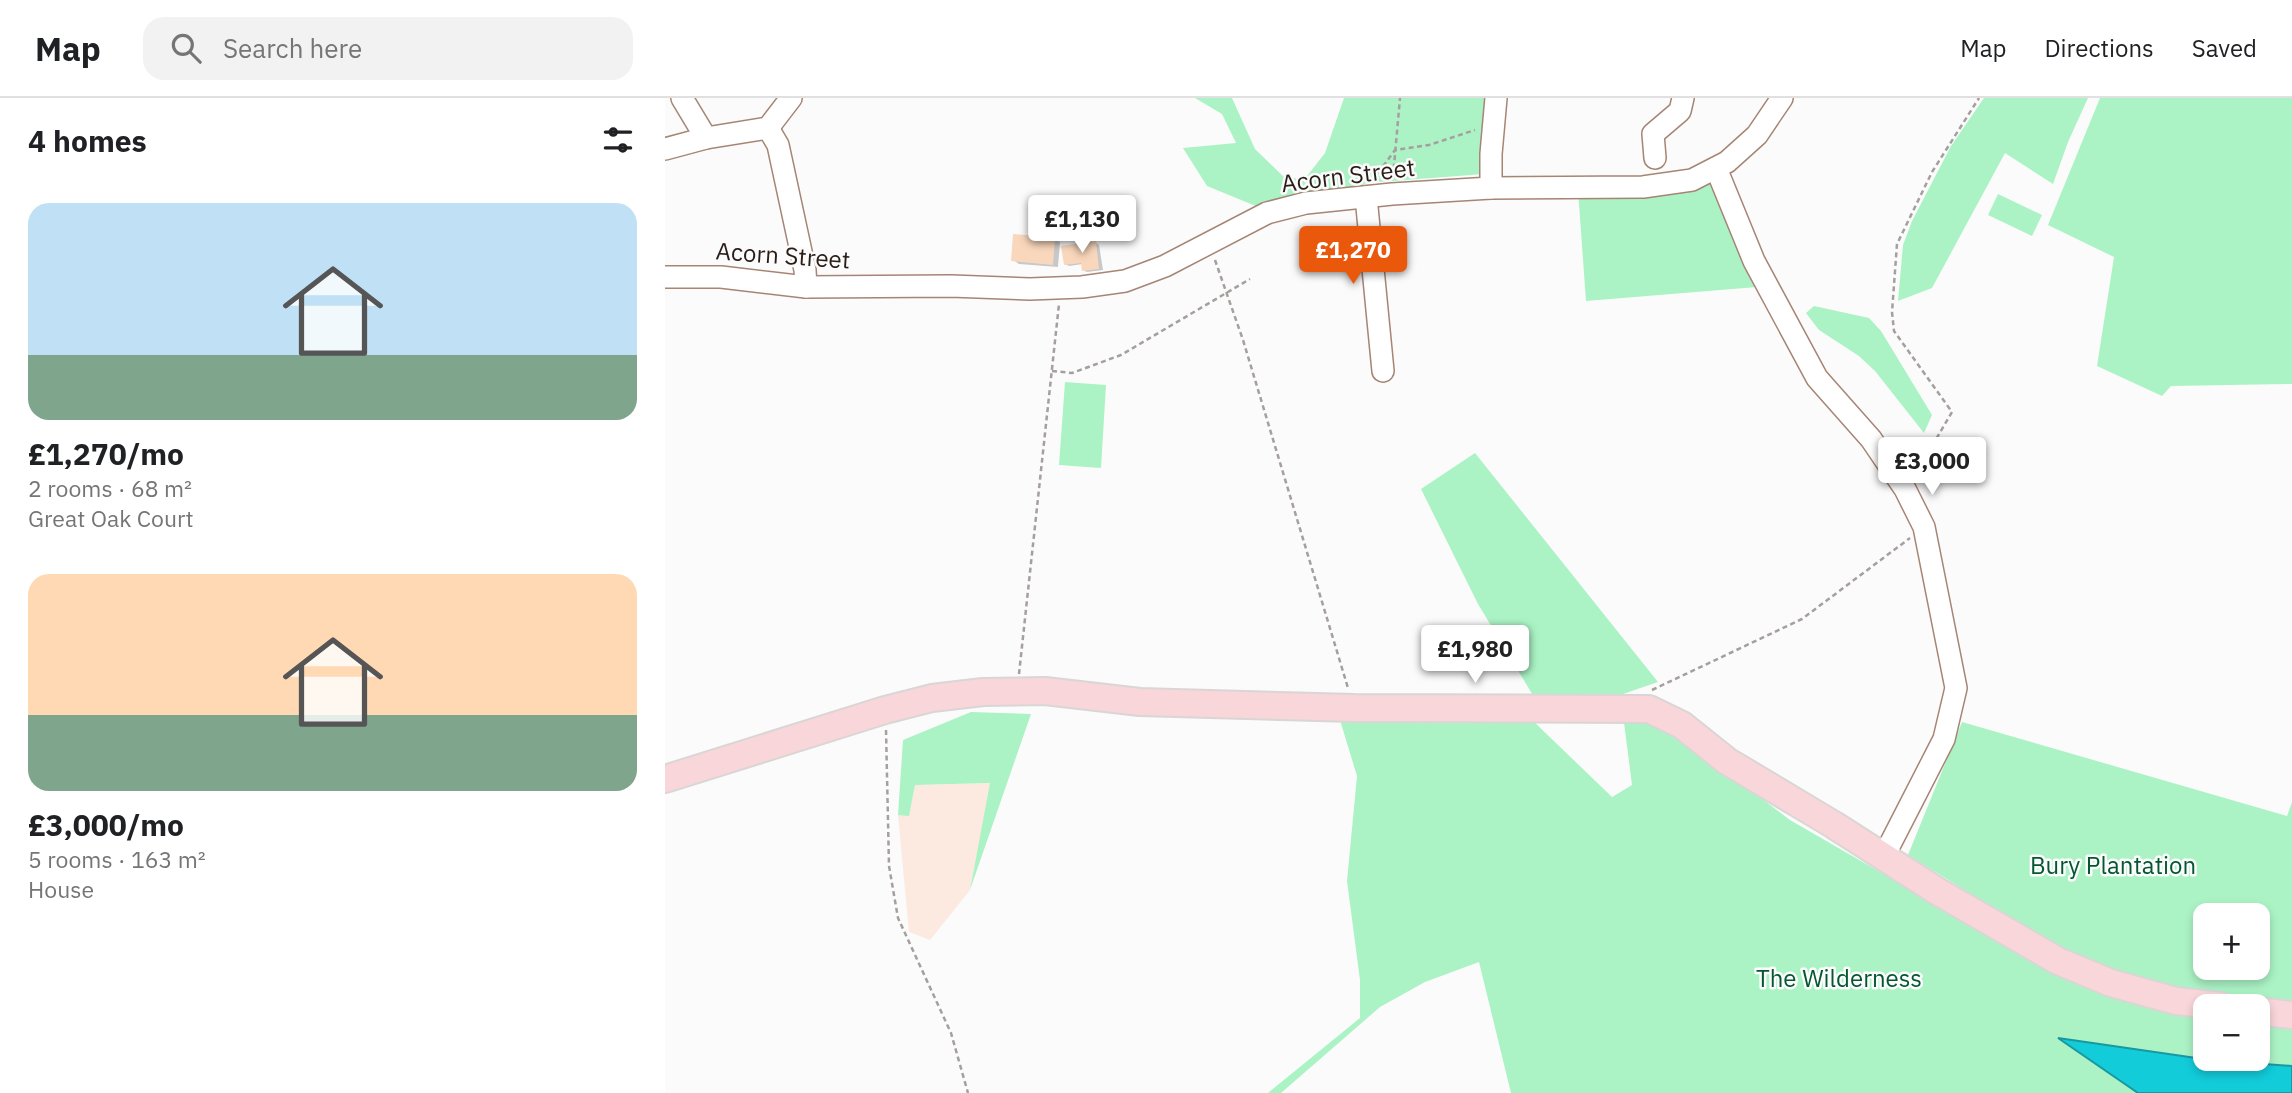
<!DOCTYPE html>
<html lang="en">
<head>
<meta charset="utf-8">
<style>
  :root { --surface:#fff; --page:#f2f2f2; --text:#202124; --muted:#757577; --line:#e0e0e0; --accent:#ea580c }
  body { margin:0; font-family:"IBM Plex Sans",sans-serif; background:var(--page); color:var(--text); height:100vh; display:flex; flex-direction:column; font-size:26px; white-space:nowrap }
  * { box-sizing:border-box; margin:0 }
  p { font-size:23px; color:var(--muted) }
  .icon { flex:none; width:38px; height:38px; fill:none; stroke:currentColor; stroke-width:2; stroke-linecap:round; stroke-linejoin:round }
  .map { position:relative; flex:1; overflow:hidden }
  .sheet { display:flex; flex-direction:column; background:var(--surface); width:665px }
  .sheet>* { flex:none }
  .buttons { position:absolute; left:1528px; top:805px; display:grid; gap:14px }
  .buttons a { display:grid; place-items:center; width:77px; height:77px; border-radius:14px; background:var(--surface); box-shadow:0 4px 10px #0003; font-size:35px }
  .price { position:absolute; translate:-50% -60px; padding:0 16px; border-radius:7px; background:#fff; color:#222; font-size:23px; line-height:46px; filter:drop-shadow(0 2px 4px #0008) }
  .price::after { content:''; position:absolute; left:50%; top:42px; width:21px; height:16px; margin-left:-10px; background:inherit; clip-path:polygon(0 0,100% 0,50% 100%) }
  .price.current { background:var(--accent); color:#fff }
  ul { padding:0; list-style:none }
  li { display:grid; align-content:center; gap:14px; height:371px; padding:0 28px }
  li span { display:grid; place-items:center; height:217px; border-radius:21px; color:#555 }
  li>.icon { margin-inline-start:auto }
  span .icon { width:126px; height:126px; fill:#fffc; stroke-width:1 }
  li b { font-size:30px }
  h2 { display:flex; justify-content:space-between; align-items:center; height:84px; padding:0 28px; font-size:30px }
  header { display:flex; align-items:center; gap:42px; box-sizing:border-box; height:98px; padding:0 35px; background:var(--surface); border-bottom:2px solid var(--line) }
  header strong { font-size:33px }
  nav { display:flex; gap:38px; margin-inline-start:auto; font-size:24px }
  .search { width:490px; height:63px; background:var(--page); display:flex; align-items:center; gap:18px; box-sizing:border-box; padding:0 24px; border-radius:21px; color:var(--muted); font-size:26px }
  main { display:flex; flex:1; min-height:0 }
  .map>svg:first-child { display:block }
  .built { fill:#fceae1 }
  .green { fill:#abf3c5; fill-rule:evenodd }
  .water { fill:#12ccda; stroke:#1998a0; stroke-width:2 }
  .shadow { fill:#0003 }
  .building { fill:#f9d7bc }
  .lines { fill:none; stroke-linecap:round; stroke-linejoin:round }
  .minor-casing { stroke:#a68574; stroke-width:24 }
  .major-casing { stroke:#d9d6d5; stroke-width:30 }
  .path { stroke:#a59f9d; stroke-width:2.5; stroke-dasharray:5 3.5; stroke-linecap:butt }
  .minor { stroke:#fff; stroke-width:21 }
  .major { stroke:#f8d6d9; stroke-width:26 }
  .labels { text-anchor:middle; stroke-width:5; stroke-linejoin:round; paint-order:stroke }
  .street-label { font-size:24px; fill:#2a1d17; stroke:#fbfbfb }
  .park-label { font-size:24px; fill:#045732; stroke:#fbfbfb }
</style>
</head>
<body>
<header>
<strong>Map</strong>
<div class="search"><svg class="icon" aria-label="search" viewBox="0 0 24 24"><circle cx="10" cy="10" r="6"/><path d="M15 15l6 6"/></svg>Search here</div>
<nav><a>Map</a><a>Directions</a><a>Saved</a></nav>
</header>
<main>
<section class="sheet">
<h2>4 homes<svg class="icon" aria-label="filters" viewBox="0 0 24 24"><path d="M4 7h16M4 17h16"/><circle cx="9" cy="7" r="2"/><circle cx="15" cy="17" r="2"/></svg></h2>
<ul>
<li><span style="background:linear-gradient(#bfe0f5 70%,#7fa58c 0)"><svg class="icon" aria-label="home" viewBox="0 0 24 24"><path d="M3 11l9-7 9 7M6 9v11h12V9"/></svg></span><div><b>£1,270/mo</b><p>2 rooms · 68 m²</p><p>Great Oak Court</p></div></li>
<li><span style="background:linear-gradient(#ffd9b3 65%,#7fa58c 0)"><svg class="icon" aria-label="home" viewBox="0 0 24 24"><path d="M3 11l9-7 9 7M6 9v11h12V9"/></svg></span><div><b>£3,000/mo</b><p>5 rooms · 163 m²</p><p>House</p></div></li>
</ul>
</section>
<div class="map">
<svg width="1627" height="995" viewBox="0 0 1627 995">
  <rect width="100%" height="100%" fill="#fbfbfb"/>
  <path class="built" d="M326,685L305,792L265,842L244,834L233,717H244L250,687Z"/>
  <g class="green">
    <path d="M530,0H567L590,51L618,78L639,82L660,55L679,0H821L819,11V76L701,85L687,94L598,111L542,88L518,50L571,45L557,16Z"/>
    <path d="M1319,0H1423L1403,44L1388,86L1340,55L1267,190L1233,203L1238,147L1247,123L1286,48Z"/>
    <path d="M1435,0H1627V286L1506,288L1497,298L1432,268L1449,159L1383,127Z"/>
    <path d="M1053,66L1092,189L921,203L913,92L1020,83Z"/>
    <path d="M1333,96L1377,117L1367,138L1323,117Z"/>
    <path d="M1149,208L1204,220L1216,233L1267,317L1259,335L1210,273L1194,258L1154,232L1141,215Z"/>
    <path d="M400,284L441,287L436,370L394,367Z"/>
    <path d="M810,355L993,584L958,596L869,599L813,506L756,391Z"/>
    <path d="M957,609L988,618L1125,722L1381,870L1505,916L1540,920V961H1592L1593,927L1627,932V968L1545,962L1395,941L1473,995H846L814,864L760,884L715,909L616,995H603L695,920V882L682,783L692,678L675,622L865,620L947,699L967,687Z"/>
    <path d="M306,614L366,616L305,792L325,685L250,687L244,718L233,717L238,642Z"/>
    <path d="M1297,624L1622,718L1627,704V909L1503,891L1398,853L1243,757ZM1540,817H1592V870H1540Z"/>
  </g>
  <path class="water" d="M1393,940L1545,962L1627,968V995H1473Z"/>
  <g class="shadow">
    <path d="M389,141L395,144L393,169L354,166L348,162Z"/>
    <path d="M431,145L434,147L438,172L422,174L418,172V166L404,168L400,166Z"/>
  </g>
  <g class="building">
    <path d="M348,136L390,139L388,167L346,163Z"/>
    <path d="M431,143L434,171L417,173L416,165L399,167L396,148Z"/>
  </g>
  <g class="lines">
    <g class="minor-casing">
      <g id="minor">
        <path d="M17,0L41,40"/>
        <path d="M103,30L113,47L140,172L141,189"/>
        <path d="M0,51L41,40L103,30L126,0"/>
        <path d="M990,60L988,36L1015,13L1018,0"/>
        <path d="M1051,70L1089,163L1152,280L1206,341L1240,391L1259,429L1291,590L1279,641L1218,760"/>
        <path d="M826,90V56L831,0"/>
        <path d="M701,99L718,273"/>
        <path d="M0,179H56L141,189L286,188L365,191L417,189L460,183L500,168L602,115L641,105L727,96L826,90L978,89L1027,82L1062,64L1092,37L1117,0"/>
      </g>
    </g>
    <g class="major-casing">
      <g id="major">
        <path d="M0,681L220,612L267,600L318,594L380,593L475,604L689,610L984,611L1017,627L1062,663L1169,727L1272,793L1393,863L1446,885L1511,903L1556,908"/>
        <path d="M1592,913L1627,917"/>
      </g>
    </g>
    <g class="path">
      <path d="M728,79L735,0"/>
      <path d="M708,82L730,52L764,47L810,32"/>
      <path d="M550,162L578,242L683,590"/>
      <path d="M387,273L407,275L456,257L585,181"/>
      <path d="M1250,377L1287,314L1229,233L1227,214L1232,146L1267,74L1314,0"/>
      <path d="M354,576L394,206"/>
      <path d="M987,592L1137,521L1245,440"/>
      <path d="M221,632L224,768L233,820L286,935L303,995"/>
    </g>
    <use href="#minor" class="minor"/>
    <use href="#major" class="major"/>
  </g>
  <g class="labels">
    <g class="street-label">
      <text transform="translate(683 78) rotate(-7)" y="8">Acorn Street</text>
      <text transform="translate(118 158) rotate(4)" y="8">Acorn Street</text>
    </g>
    <g class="park-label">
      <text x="1448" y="776">Bury Plantation</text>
      <text x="1174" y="889">The Wilderness</text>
    </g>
  </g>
</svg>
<div class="buttons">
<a>+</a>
<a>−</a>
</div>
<b class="price" style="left:417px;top:157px">£1,130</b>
<b class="price current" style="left:688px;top:188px">£1,270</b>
<b class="price" style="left:1267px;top:399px">£3,000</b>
<b class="price" style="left:810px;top:587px">£1,980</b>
</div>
</main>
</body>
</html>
